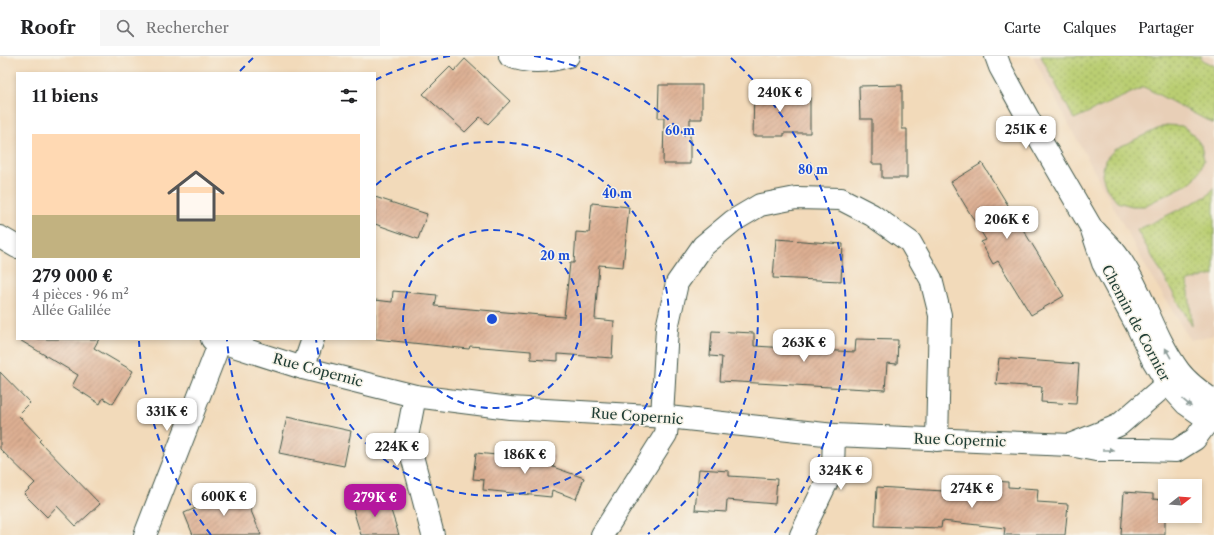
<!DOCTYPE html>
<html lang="fr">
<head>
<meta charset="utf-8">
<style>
  :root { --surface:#fff; --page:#f6f6f6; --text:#202124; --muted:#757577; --line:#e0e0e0; --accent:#b5179e }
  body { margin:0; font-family:"Libre Caslon Text",serif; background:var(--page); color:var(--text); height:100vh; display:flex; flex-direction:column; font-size:15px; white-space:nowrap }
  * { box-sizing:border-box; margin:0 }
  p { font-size:13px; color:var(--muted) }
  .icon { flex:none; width:22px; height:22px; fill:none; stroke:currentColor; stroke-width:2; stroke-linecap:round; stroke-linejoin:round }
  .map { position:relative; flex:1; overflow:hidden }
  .sheet { position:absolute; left:16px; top:16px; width:360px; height:268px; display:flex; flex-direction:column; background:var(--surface); border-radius:0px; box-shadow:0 2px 6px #0003 }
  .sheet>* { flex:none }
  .needle { width:26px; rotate:73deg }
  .controls { position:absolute; left:1158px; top:423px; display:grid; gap:8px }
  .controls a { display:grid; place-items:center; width:44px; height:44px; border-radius:0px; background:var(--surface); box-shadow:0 2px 6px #0003; font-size:20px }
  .price { position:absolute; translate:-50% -34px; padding:0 9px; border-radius:8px; background:#fff; color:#222; font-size:13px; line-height:26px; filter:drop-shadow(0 1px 2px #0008) }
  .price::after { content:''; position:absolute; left:50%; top:24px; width:12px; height:9px; margin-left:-6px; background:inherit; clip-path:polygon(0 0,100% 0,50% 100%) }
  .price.active { background:var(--accent); color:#fff }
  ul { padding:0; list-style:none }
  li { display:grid; align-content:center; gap:8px; height:212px; padding:0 16px }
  li span { display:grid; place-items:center; height:124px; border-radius:0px; color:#555 }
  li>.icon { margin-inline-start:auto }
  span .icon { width:72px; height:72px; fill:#fffc; stroke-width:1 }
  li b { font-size:17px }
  h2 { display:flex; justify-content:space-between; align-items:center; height:48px; padding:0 16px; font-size:17px }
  header { display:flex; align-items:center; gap:24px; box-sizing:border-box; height:56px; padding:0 20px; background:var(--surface); border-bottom:1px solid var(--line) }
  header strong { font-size:19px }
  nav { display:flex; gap:22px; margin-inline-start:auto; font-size:14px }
  .search { width:280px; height:36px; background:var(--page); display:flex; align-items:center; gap:10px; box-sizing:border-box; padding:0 14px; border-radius:0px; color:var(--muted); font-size:15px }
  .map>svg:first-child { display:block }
  .built { fill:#e8cfb7 }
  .grass { fill:url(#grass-dots); stroke:#6c8653 }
  .building { fill:url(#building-hatch) }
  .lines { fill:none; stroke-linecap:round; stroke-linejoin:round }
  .minor-casing { stroke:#3f5548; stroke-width:24 }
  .minor { stroke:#fff; stroke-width:22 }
  .oneway { fill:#8f9e9a }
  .ring { fill:none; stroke:#1d4ed8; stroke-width:2; stroke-dasharray:7 5 }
  .labels { text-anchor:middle; stroke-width:3; stroke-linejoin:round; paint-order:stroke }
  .street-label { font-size:14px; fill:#1f3d34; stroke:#f7f3e8 }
  .centre { fill:#1d4ed8; stroke:#f7f3e8; stroke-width:2 }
  .ring-label { font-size:12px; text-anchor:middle; font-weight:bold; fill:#1d4ed8; stroke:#f7f3e8; stroke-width:3; stroke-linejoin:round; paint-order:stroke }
</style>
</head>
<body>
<header>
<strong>Roofr</strong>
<div class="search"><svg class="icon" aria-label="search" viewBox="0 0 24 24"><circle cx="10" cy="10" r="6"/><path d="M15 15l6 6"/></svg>Rechercher</div>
<nav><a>Carte</a><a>Calques</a><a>Partager</a></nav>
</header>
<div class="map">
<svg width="1214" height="479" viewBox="0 0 1214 479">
  <defs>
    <pattern id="grass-dots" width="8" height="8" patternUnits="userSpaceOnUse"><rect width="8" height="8" fill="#bace72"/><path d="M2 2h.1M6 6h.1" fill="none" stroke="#97a85e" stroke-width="1.8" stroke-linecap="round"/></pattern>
    <pattern id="building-hatch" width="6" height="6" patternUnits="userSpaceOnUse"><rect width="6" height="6" fill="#ddaf92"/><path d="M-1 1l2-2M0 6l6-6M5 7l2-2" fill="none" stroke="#b39078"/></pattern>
  </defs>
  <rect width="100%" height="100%" fill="#f7f3e8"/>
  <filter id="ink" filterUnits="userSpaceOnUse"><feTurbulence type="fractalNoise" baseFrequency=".025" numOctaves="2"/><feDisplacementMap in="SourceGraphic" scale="8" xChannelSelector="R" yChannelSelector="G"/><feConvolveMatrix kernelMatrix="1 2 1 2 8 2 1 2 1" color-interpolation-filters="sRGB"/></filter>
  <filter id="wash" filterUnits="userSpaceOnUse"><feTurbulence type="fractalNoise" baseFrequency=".012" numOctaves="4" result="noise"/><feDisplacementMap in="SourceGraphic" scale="16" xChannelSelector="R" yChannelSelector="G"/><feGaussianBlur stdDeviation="0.9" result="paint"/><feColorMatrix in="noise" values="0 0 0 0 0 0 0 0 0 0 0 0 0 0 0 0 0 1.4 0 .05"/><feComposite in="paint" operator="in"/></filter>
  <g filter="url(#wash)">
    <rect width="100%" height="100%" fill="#f2daba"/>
    <path class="built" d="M1033,0H1214V279L1190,284L1147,213L1045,24Z"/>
    <g class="grass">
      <path d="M1041,0H1202L1200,3L1214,10V68L1144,31L1074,63Z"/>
      <path d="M1166,69L1182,70L1192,77L1201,89L1204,104L1199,116L1192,126L1144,150H1132L1117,146L1107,133L1102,119L1105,104L1115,93Z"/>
      <path d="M1214,132V219L1188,225L1192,270L1137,174L1207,140Z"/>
    </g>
    <g id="blocks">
      <g class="building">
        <path d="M465,3L510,45L488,68L480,61L465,76L423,38L450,11L454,15Z"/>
        <path d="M659,29H702V63H690V108H663L664,62H658Z"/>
        <path d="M902,29V73H907V122H882V108H872V63H860L859,30Z"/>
        <path d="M754,31L784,32L785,40H810V77H784V80H753Z"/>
        <path d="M982,107L1064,240L1031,259L998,205L993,208L981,186L986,184L951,126Z"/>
        <path d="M375,141L427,158L418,183L375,168Z"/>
        <path d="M592,147L629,151L623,211L599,209L595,263L614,265L612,302L558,298V305L531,303V295L470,290L469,293L375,283V244L392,246L393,235L437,239L435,250L564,261L570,207H574L576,176L589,177Z"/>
        <path d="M776,183L843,188L841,225L773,222Z"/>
        <path d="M712,275L754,277V290L855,296L856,283L898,284L897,308L887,307L885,334L720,325L722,301L710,300Z"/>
        <path d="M18,283H99L94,292L133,315L113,348L103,342L100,348L72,330L78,319Z"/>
        <path d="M999,302L1079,308L1076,348L1041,346L1042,331L996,328Z"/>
        <path d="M0,316L30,347L18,359L41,383L39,385L100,448L76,470L57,450L47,461L24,438L35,427L0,393Z"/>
        <path d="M287,361L351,375L344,410L279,397Z"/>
        <path d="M509,394L522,399L523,397L554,399L553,411L584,422L576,443L552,434L551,441L483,434L484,424L473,423L476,397L507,400Z"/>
        <path d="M699,413L729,415V420L777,423L775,448L727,444L726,456L695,454Z"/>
        <path d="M962,423L1008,426V431L1038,433L1037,446L1068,448L1065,479H1004L1005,472L942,465L941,472L875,470L877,431L960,436Z"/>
        <path d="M242,433L261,479H193L184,457Z"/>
        <path d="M1124,436L1153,438V443L1165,444V479H1121Z"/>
        <path d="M386,439L399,479H361L352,450Z"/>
      </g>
    </g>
  </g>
  <g filter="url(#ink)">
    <use href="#blocks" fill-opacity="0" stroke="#3f5548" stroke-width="1"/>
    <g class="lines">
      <g class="minor-casing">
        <g id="minor">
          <path d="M510,0C529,8 548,6 568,0"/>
          <path d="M996,0L1000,11L1034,73L1091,171L1103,207L1137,270L1153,304L1167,327L1186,348L1209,364L1214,366"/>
          <path d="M1096,176C1103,184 1111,191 1117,199C1143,234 1153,280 1179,315C1188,327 1202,337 1214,345"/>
          <path d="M0,181L17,191"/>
          <path d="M212,283L303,312L415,340L510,352L668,361L834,379L1070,389L1096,394H1143L1176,395L1195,383L1209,364L1214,354"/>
          <path d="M303,312L313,283"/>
          <path d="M415,340L407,381L433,479"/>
          <path d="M662,361L667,272L677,227L703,190L733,165L760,149L796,142L841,143L872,159L910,186L931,223L940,259L937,384"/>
          <path d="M1070,389L1110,373L1119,369L1178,318"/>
          <path d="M145,479L220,286"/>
          <path d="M602,479L666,378L668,361"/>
          <path d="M801,479L833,413L834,379"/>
        </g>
      </g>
      <use href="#minor" class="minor"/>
    </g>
    <defs><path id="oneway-solid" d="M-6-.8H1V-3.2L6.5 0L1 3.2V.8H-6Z"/></defs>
    <g class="oneway">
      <use href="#oneway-solid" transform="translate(1168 297) rotate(-119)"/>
      <use href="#oneway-solid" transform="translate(1187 347) rotate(41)"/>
      <use href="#oneway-solid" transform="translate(1108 394)"/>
    </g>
  </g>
  <g class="ring">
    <circle cx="492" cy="263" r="89"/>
    <path d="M376 129A177 177 0 1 1 316 283"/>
    <path d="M336 478A266 266 0 0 1 227 284M375 24A266 266 0 0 1 450 0M534 0A266 266 0 0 1 648 478"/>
    <path d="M211 479A354 354 0 0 1 139 285M240 15A354 354 0 0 1 253 2M731 2A354 354 0 0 1 773 479"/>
  </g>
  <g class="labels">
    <g class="street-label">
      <text transform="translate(1136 267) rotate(62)" y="5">Chemin de Cornier</text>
      <text transform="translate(318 314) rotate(15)" y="5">Rue Copernic</text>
      <text transform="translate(637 360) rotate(4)" y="5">Rue Copernic</text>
      <text transform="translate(960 384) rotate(2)" y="5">Rue Copernic</text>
    </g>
  </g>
  <circle cx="492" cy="263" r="6" class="centre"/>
  <g class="ring-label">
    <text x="680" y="79">60 m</text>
    <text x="813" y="118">80 m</text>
    <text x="617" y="142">40 m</text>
    <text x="555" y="204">20 m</text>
  </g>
</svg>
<div class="controls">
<a><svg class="needle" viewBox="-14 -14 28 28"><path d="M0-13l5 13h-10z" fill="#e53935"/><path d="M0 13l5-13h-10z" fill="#757577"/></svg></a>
</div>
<b class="price" style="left:780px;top:57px">240K €</b>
<b class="price" style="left:1026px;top:94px">251K €</b>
<b class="price" style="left:1007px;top:184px">206K €</b>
<b class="price" style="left:804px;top:307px">263K €</b>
<b class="price" style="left:167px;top:376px">331K €</b>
<b class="price" style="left:397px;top:411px">224K €</b>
<b class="price" style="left:525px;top:419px">186K €</b>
<b class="price" style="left:841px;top:435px">324K €</b>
<b class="price" style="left:972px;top:453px">274K €</b>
<b class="price" style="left:224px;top:461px">600K €</b>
<b class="price active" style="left:375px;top:462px">279K €</b>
<section class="sheet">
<h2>11 biens<svg class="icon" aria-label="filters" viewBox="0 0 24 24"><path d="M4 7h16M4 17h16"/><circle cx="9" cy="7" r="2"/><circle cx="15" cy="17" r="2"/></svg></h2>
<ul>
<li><span style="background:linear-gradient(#ffd9b3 65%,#c2b280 0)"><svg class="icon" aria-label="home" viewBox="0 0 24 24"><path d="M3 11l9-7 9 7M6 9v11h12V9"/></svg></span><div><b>279 000 €</b><p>4 pièces · 96 m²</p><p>Allée Galilée</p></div></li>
</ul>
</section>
</div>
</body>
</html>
